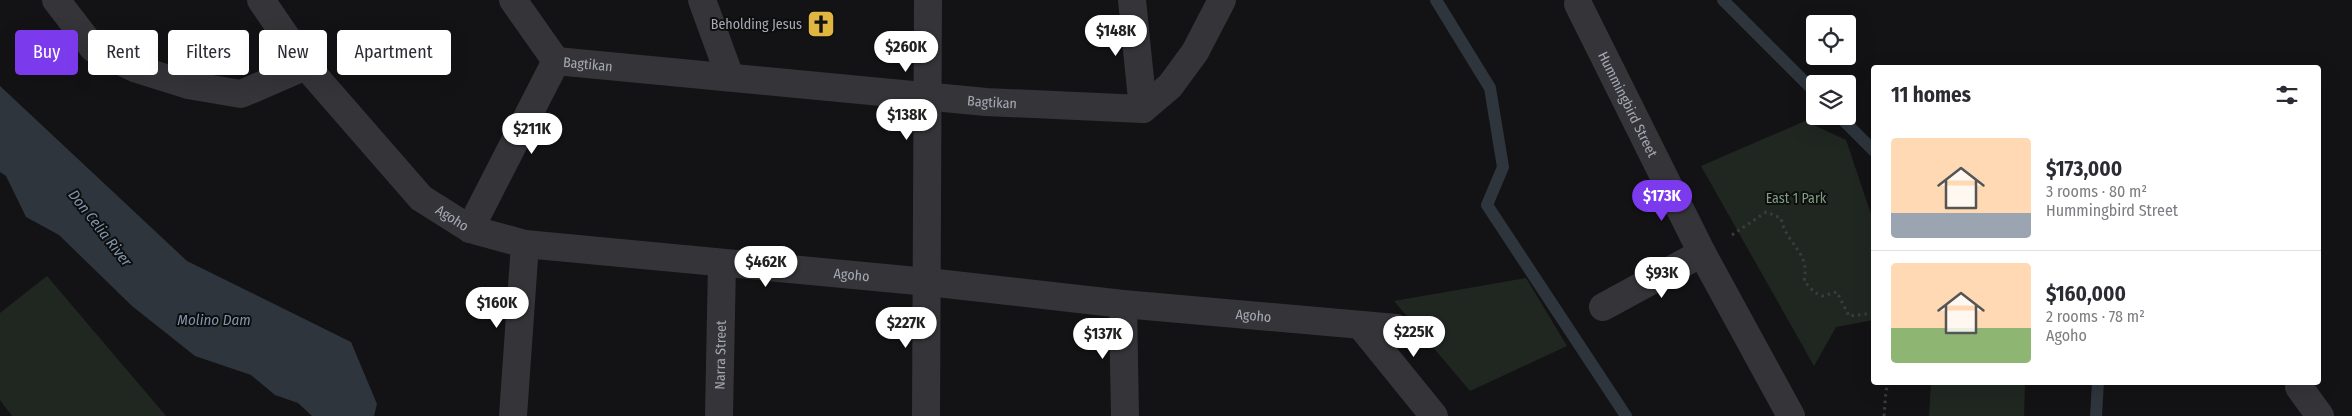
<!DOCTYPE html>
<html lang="en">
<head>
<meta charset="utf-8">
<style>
  :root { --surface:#fff; --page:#f2f2f3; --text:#2b2b33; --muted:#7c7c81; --line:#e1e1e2; --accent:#7c3aed }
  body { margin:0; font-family:"Fira Sans Condensed",sans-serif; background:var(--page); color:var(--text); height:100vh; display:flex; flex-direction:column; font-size:19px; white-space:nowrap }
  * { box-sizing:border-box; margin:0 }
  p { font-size:16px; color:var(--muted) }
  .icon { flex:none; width:28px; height:28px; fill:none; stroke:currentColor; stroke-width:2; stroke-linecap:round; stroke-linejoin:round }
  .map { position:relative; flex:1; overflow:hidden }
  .side { position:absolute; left:1871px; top:65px; width:450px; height:320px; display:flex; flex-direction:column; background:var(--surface); border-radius:5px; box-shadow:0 5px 20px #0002 }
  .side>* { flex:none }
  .hud { position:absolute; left:15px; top:30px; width:475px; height:45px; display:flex; gap:10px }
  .buttons { position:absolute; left:1806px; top:15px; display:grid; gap:10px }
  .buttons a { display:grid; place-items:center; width:50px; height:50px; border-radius:5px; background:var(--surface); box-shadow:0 5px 20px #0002; font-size:25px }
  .price { position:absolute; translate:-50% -42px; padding:0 11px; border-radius:18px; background:#fff; color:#222; font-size:16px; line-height:32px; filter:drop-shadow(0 1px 2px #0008) }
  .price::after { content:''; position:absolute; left:50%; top:30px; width:15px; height:11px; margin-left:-8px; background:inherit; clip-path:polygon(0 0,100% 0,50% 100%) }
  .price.on { background:var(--accent); color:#fff }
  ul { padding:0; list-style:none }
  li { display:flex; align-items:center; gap:15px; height:125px; padding:0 20px }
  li+li { border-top:1px solid var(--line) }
  li span { display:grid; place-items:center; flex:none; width:140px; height:100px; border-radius:5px; color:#555 }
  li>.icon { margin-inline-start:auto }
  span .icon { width:60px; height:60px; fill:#fffc; stroke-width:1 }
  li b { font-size:21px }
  h2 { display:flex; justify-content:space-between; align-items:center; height:60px; padding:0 20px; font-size:21px }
  .tag { padding:0 18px; border-radius:5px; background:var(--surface); box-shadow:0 5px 20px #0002; font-size:18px; line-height:45px }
  .tag.on { background:var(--accent); color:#fff }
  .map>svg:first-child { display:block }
  .green { fill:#202721 }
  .water { fill:#2e353c }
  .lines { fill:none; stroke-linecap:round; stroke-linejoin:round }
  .stream { stroke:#2e353c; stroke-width:12 }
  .path { stroke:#3b3c40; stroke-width:3; stroke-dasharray:2.5 4; stroke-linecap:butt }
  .minor { stroke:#353539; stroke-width:28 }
  .tertiary { stroke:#353539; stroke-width:28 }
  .labels { text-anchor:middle; stroke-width:4; stroke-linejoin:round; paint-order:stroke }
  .poi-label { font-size:14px; fill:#a6a9b4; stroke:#0e0e0f; text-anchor:end }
  .street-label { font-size:14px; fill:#a6a9b4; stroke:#0e0e0f }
  .park-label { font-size:14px; fill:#7f9d83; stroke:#0e0e0f }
  .water-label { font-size:15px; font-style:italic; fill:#8094ac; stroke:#0e0e0f }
</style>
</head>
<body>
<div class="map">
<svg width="2352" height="416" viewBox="0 0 2352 416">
  <rect width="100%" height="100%" fill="#131315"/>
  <g class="green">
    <path d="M1805,121L1846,140L1874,223V320L1836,327L1814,366L1701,166Z"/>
    <path d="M47,276L166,416H12L0,400V313Z"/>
    <path d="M1526,278L1567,346L1470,391L1394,301Z"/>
    <path d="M1931,383H2025L2024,416H1929Z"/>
  </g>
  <path class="water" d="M0,86L187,261L351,342L377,404L374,416H312L298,403L275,395L251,375L195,356L132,306L59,235L26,217L6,176L0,172Z"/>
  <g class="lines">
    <g class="stream">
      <path d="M1436,0L1490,88L1503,167L1487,205L1626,416"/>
      <path d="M1723,0L1815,92"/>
      <path d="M1839,116L1874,151"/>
      <path d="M2096,416L2098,382"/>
    </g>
    <g class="path">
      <path d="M1732,235L1766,212L1781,218C1786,245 1811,252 1804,281L1814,292L1822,296L1837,292L1849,316L1874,313"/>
      <path d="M1884,416L1886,390L1891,382"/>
    </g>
    <g class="minor">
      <path d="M56,0L93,48L137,69L188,85L241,94L306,66"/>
      <path id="s1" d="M261,0L306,66L421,198L470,229L525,244L928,282L1123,304L1396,328"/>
      <path d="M513,0L556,61"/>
      <path d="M702,0L730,77"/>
      <path d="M1132,0L1143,109"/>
      <path id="s2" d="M1578,4L1702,253L1791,416"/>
      <path id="s3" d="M556,61L986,102L1143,109L1170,86L1195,52L1222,0"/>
      <path d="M470,229L556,61"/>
      <path d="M1123,304L1125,416"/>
      <path d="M1603,307L1702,253"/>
      <path d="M1361,326L1434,416"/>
      <path d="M2299,387L2320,416"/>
      <path d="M513,416L525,244"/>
      <path id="s4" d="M719,416L722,263"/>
    </g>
    <path class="tertiary" d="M926,416L928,0"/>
  </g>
  <defs>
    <g id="church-square" transform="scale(1.4375)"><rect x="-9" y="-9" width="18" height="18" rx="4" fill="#e0b640" stroke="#0e0e0f"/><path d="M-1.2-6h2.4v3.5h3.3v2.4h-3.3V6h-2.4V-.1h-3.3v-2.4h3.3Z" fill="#111"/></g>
  </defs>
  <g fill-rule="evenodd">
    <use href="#church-square" x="821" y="24"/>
  </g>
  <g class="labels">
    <g class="poi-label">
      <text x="802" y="29">Beholding Jesus</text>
    </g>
    <g class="street-label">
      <text dy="5" stroke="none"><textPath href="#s3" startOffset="32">Bagtikan</textPath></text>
      <text dy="5" stroke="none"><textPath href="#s3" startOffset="438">Bagtikan</textPath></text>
      <text dy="5" stroke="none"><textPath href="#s2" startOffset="112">Hummingbird Street</textPath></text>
      <text dy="5" stroke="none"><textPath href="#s1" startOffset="292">Agoho</textPath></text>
      <text dy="5" stroke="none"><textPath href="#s1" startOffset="698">Agoho</textPath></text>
      <text dy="5" stroke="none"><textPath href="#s1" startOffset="1102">Agoho</textPath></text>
      <text dy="5" stroke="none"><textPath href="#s4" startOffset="61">Narra Street</textPath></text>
    </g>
    <g class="park-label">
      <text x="1796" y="203">East 1 Park</text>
    </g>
    <g class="water-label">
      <text transform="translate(100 228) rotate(52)" y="5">Don Celia River</text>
      <text x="214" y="325">Molino Dam</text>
    </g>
  </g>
</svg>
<div class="buttons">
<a><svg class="icon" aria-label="locate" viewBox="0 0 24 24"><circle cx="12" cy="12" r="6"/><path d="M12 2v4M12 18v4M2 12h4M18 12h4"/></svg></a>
<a><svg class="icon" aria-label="layers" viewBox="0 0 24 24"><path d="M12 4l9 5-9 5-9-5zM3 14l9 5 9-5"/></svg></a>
</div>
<b class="price" style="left:1116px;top:57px">$148K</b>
<b class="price" style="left:906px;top:73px">$260K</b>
<b class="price" style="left:907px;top:141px">$138K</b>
<b class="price" style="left:532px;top:155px">$211K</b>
<b class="price on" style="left:1662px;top:222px">$173K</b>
<b class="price" style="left:766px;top:288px">$462K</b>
<b class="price" style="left:1662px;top:299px">$93K</b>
<b class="price" style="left:497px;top:329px">$160K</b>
<b class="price" style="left:906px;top:349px">$227K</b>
<b class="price" style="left:1414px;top:358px">$225K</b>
<b class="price" style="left:1103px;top:360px">$137K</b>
<div class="hud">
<a class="tag on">Buy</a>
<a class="tag">Rent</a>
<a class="tag">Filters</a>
<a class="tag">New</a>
<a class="tag">Apartment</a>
</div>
<section class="side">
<h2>11 homes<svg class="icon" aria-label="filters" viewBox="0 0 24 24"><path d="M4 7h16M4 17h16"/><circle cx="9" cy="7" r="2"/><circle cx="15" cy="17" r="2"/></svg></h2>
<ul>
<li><span style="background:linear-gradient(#ffd9b3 75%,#9aa5b1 0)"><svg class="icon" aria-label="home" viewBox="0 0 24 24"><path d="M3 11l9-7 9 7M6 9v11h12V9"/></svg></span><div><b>$173,000</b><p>3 rooms · 80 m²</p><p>Hummingbird Street</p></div></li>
<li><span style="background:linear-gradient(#ffd9b3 65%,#8fb573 0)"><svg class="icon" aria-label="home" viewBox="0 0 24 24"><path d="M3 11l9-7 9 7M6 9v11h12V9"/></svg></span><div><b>$160,000</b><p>2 rooms · 78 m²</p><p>Agoho</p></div></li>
</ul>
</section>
</div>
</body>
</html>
